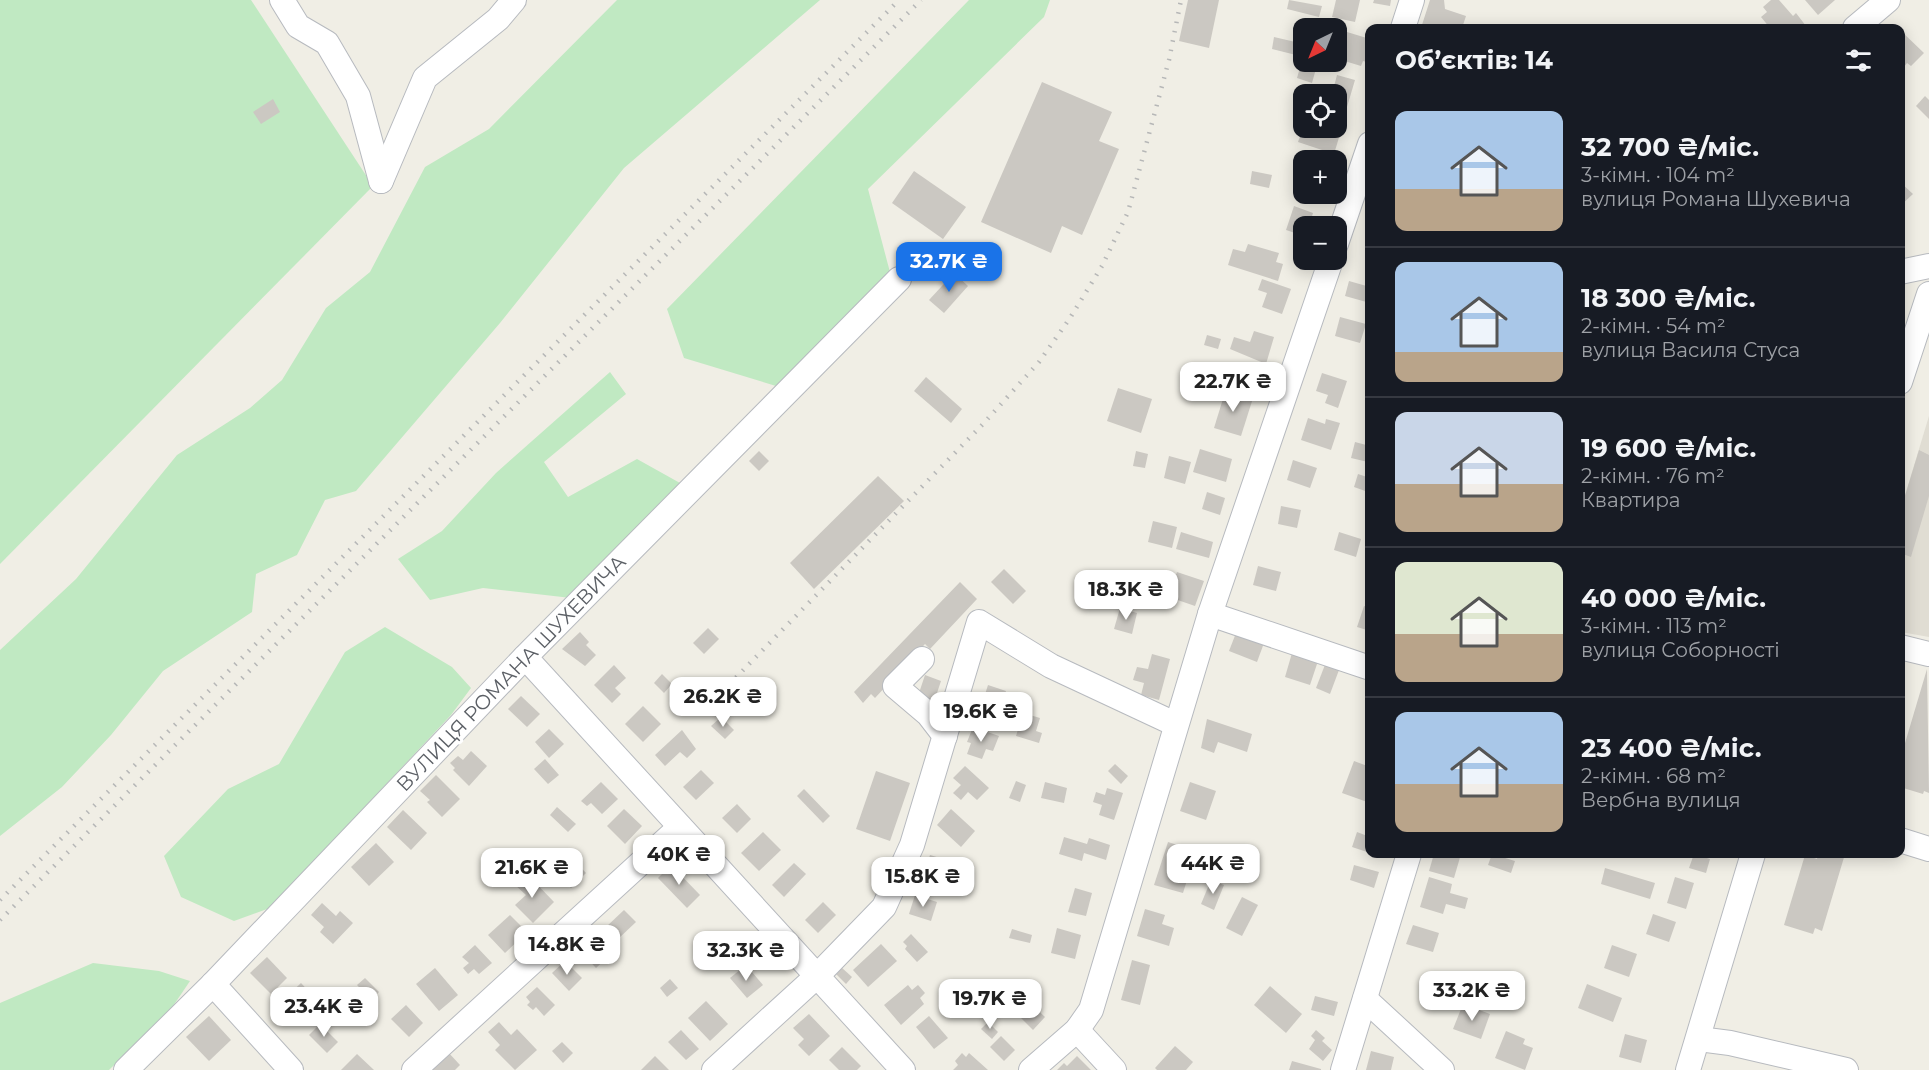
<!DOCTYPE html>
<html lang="uk">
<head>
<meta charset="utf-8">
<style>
  :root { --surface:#171b24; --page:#242831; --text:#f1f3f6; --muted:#9ea1a6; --line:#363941; --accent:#1a73e8 }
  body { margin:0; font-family:Montserrat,sans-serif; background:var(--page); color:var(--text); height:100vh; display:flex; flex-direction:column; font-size:22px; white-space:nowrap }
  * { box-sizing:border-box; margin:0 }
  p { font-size:20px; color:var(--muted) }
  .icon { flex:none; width:33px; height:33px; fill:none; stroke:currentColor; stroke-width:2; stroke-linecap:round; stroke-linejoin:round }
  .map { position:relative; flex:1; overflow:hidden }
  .side { position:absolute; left:1365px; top:24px; width:540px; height:834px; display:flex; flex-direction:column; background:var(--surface); border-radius:12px; box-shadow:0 3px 15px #0003 }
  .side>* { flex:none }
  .needle { width:39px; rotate:223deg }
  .fabs { position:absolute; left:1293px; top:18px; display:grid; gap:12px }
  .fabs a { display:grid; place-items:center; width:54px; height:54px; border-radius:12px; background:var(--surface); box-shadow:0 3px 15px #0003; font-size:30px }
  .price { position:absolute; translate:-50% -51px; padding:0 14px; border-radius:12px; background:#fff; color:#222; font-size:20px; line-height:39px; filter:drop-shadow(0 2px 3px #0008) }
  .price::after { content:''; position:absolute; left:50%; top:36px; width:18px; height:14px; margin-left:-9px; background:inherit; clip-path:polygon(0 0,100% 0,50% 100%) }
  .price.current { background:var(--accent); color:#fff }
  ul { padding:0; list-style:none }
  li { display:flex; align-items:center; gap:18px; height:150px; padding:0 30px }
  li+li { border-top:2px solid var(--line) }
  li span { display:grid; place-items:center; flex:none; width:168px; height:120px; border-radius:12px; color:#555 }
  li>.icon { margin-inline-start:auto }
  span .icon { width:72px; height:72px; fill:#fffc; stroke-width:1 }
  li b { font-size:26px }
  h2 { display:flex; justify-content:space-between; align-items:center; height:72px; padding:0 30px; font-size:26px }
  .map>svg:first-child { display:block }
  .education { fill:#e0ddd3 }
  .green { fill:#c0e9c2 }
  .building { fill:#cbc8c2 }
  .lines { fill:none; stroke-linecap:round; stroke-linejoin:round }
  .minor-casing { stroke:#b7babf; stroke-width:26 }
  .minor { stroke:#fff; stroke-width:24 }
  .rail { stroke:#b6b7b7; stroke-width:4.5; stroke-dasharray:1.5 8; stroke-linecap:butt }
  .labels { text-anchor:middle; stroke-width:6; stroke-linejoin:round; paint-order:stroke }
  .street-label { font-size:20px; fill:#5c6066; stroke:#fff }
</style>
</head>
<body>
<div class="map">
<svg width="1929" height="1070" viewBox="0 0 1929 1070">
  <rect width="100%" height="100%" fill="#f0eee5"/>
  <path class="education" d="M1929,416V637L1901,632L1900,512Z"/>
  <g class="green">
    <path d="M0,0H251L373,186L0,564Z"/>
    <path d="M617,0H820L624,168L500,323L356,491L325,500L297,555L256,574L252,612L163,671L111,735L62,787L0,836V650L76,579L177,455L250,408L282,380L326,308L370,272L425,167L489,129Z"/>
    <path d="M969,0H1050L1044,17L868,189L891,276L776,386L684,358L667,309Z"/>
    <path d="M610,372L626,394L544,462L568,497L637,459L680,483L571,598L483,588L430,600L398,559L442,531L496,473Z"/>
    <path d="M385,627L452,667L471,688L451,715L270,908L234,921L181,897L164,856L228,789L279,764L345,652Z"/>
    <path d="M93,963L159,971L190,981L171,1009L109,1070H0V1003Z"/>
  </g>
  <g class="building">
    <path d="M1188,0H1219L1209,48L1179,41Z"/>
    <path d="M1289,0L1322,6L1319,17L1287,9Z"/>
    <path d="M1336,0H1360L1355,22L1332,17Z"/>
    <path d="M1374,0H1391L1390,6L1373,3Z"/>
    <path d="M1430,0H1444L1445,9L1466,16L1462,28H1421Z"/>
    <path d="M1771,0H1779L1793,16L1796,13L1806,26L1803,28H1770L1761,17L1767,12L1763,7Z"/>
    <path d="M1805,0H1835L1818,15Z"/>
    <path d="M1900,30L1924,53L1911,66L1907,63L1904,67L1900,63Z"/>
    <path d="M1347,32L1370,39V63L1363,61L1361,66L1338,59L1340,53L1336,52V34L1345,37Z"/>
    <path d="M1274,37L1304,44V57L1272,49Z"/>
    <path d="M1303,57L1304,62L1317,65L1312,83L1297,78Z"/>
    <path d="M1337,75L1355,80L1347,107L1336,104V94H1332Z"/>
    <path d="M1042,82L1112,112L1099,141L1119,149L1082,235L1062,226L1051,253L981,222Z"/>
    <path d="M1925,96L1929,100V119L1916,106Z"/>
    <path d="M273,99L280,112L261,124L253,112Z"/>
    <path d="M1303,128H1330L1341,131L1334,154L1298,142Z"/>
    <path d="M914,171L966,207L943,239L892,203Z"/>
    <path d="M1252,171L1272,175L1269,188L1250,184Z"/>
    <path d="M1900,182L1913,194L1900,206Z"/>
    <path d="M1294,206L1313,213L1309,226H1304V236L1286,230Z"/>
    <path d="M1248,244L1279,253L1276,262L1283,264L1278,281L1228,265L1233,249L1245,252Z"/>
    <path d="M954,273L968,286L944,313L929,300Z"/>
    <path d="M1262,279L1291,289L1282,314L1262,307L1267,293L1258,290Z"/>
    <path d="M1349,281L1370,287V303L1345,296Z"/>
    <path d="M1340,317L1366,324L1360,343L1335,336Z"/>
    <path d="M1254,331L1274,337L1266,364L1230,349L1234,337L1250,342Z"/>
    <path d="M1207,335L1221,339L1218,349L1204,345Z"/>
    <path d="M1322,373L1347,381L1338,408L1325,403L1328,395L1316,391Z"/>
    <path d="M926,377L962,409L951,423L914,391Z"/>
    <path d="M1118,388L1152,399L1141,433L1107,421Z"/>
    <path d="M1226,389L1253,398L1241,436L1214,428Z"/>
    <path d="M1308,418L1325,424L1326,419L1340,423L1331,450L1301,440Z"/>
    <path d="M1355,442L1370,446L1368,462L1351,458Z"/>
    <path d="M1200,449L1232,459L1226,482L1193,472Z"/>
    <path d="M1919,450L1929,455V496L1911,557L1900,553V512Z"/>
    <path d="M759,451L769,461L759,471L749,461Z"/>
    <path d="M1136,451L1148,454L1145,468L1133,466Z"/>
    <path d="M1169,456L1191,462L1185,484L1164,478Z"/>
    <path d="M1293,460L1317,468L1310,488L1287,480Z"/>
    <path d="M1358,474L1370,478L1368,492L1354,487Z"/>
    <path d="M878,476L904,501L814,589L790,563Z"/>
    <path d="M1207,492L1225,498L1220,515L1202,509Z"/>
    <path d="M1281,506L1301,510L1297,528L1278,524Z"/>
    <path d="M1153,521L1177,527L1172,548L1148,542Z"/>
    <path d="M1181,532L1213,542L1209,558L1176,549Z"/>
    <path d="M1339,532L1361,539L1356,557L1334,550Z"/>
    <path d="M1258,566L1281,572L1276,591L1253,585Z"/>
    <path d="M1004,569L1026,591L1013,604L991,582Z"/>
    <path d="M1177,572L1204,581L1195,606L1169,597L1171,591L1162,588L1165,580L1173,583Z"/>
    <path d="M960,582L977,599L930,649L925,644L875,698L871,694L863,703L854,692Z"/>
    <path d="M1127,583L1145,588L1142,601L1123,596Z"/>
    <path d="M1364,606L1370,608V631L1357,627Z"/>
    <path d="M1120,608L1137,613L1132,634L1114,629Z"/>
    <path d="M708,628L719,639L704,654L693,643Z"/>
    <path d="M580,632L589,642L586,645L596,655L585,666L562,649Z"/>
    <path d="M1236,633L1264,643L1257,662L1229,651Z"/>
    <path d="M1292,653L1318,661L1310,685L1285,677Z"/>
    <path d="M1152,654L1170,659L1159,700L1141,695L1144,683L1133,680L1137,667L1148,669Z"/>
    <path d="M1328,657L1342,662L1330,694L1316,688Z"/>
    <path d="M614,665L626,678L615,688L621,694L612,703L594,685Z"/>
    <path d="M1927,669L1929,793L1924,791L1923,794L1900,787V760Z"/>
    <path d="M662,674L672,684L664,693L654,683Z"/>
    <path d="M925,675L941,681L934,702L918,696Z"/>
    <path d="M988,685L1006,691L1001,705L1006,707L1001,724L991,721L993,714L980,710Z"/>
    <path d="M521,696L540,714L527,727L508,709Z"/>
    <path d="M643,706L661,724L643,742L625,724Z"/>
    <path d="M1023,713L1040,718L1036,731L1042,733L1039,743L1016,736Z"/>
    <path d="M721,717L734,730L725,739L711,726Z"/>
    <path d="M1207,719L1252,734L1247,752L1218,742L1214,753L1201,748Z"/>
    <path d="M973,727L999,736L993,751L986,749L982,759L967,754L971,743L967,742Z"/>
    <path d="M549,729L564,744L549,758L535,742Z"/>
    <path d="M682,730L696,749L687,758L680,752L665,766L655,755Z"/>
    <path d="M471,751L487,766L469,786L453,770L455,768L450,763L458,756L463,760Z"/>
    <path d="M545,759L559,775L548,784L534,769Z"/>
    <path d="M1354,761L1370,767V803L1342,793Z"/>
    <path d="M1115,764L1128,776L1121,784L1108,771Z"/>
    <path d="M965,766L989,788L977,800L968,792L961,800L953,793L961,785L953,778Z"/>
    <path d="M701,770L714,783L696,800L683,787Z"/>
    <path d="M876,771L910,783L890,841L856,829Z"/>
    <path d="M436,775L460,799L442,817L427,802L430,800L420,791Z"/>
    <path d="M1016,781L1026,785L1020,802L1009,798Z"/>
    <path d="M601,782L618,799L602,814L591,803L587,806L581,801Z"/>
    <path d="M1045,782L1067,788L1064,803L1041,798Z"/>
    <path d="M1190,782L1216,791L1206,820L1180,811Z"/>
    <path d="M1107,788L1123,793L1114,820L1099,815L1102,805L1093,802L1096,792L1105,795Z"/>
    <path d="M804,789L830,816L823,823L797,796Z"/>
    <path d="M737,804L751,819L737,833L722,818Z"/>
    <path d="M557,807L576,824L568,832L550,815Z"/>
    <path d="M624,809L642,826L625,844L607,826Z"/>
    <path d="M951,809L975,831L961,847L937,825Z"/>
    <path d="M403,810L427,833L411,850L387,827Z"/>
    <path d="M763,832L781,850L759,871L741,853Z"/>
    <path d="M1357,832L1370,837V853L1352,847Z"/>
    <path d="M1064,837L1087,844L1089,838L1110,845L1106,860L1084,853L1082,861L1059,854Z"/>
    <path d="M1168,842L1196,851L1183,893L1154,885Z"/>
    <path d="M376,843L394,862L369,886L351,867Z"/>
    <path d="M568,854L586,873L571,888L553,869Z"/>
    <path d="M1434,854H1461L1454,878L1429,871Z"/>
    <path d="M1492,854L1515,861L1511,873L1488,865Z"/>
    <path d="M1694,854L1710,859L1706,873L1689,868Z"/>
    <path d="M1818,854H1845L1822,931L1815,928L1813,934L1784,925L1805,855L1817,859Z"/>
    <path d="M930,855L950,861L945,877L925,871Z"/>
    <path d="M794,863L806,874L784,897L772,885Z"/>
    <path d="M671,865L700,895L687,908L658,878Z"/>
    <path d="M1354,865L1379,872L1374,888L1350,880Z"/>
    <path d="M1605,868L1655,883L1650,899L1601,884Z"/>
    <path d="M526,873L554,902L533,923L515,905L526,895L514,884Z"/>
    <path d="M1429,877L1452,884L1450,893L1468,898L1465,909L1446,904L1443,914L1420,907Z"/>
    <path d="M1675,877L1694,883L1686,909L1667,903Z"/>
    <path d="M1211,880L1224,885L1214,910L1201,904Z"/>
    <path d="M1075,888L1092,893L1086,916L1068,912Z"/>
    <path d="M915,895L937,902L931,921L909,914Z"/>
    <path d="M1242,897L1258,905L1242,936L1226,928Z"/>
    <path d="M823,902L836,915L818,933L805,920Z"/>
    <path d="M322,903L336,916L340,911L353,923L333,944L320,932L324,927L311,915Z"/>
    <path d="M1145,909L1165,915L1162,924L1174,928L1169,946L1137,936Z"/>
    <path d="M624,910L636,922L618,939L606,927Z"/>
    <path d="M1653,914L1676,922L1669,942L1646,934Z"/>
    <path d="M510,915L527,932L505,953L488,935Z"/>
    <path d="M1413,925L1439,933L1433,952L1406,944Z"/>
    <path d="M1057,928L1081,935L1075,959L1051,953Z"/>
    <path d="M1012,929L1032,935L1030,943L1009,938Z"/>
    <path d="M911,934L928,952L917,962L905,949L907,946L903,942Z"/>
    <path d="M594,938L610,955L596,968L580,951Z"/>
    <path d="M881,944L897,961L868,987L853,970Z"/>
    <path d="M475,945L492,963L479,974L474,969L468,974L463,968L469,963L462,957Z"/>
    <path d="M1612,945L1637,954L1629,977L1604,968Z"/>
    <path d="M267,957L287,978L271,994L250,973Z"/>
    <path d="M1132,960L1150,965L1140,1005L1121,1000Z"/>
    <path d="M565,961L582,978L569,991L552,973Z"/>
    <path d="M746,965L763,985L747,998L730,978Z"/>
    <path d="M841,967L852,977L846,984L835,973Z"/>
    <path d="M435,968L458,995L439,1011L416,984Z"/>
    <path d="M1461,977L1485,986L1480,1000L1456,991Z"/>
    <path d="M365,978L379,992L371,1000L357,985Z"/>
    <path d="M670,979L678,988L667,997L660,988Z"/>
    <path d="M301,983L314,997L309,1002L313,1007L295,1024L277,1006Z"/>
    <path d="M1587,984L1622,998L1613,1022L1578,1008Z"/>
    <path d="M908,985L912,990L918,985L925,993L920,998L924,1004L901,1025L884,1005Z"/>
    <path d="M1270,986L1302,1014L1286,1033L1254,1005Z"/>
    <path d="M537,987L555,1005L544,1016L536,1007L533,1010L527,1005L530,1002L526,997Z"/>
    <path d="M1315,996L1338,1002L1334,1016L1311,1010Z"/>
    <path d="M706,1001L728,1024L710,1041L688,1018Z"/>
    <path d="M1028,1001L1045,1017L1033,1030L1016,1013Z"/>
    <path d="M1463,1004L1490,1014L1481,1039L1453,1029Z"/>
    <path d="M406,1005L423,1023L409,1037L391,1019Z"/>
    <path d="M809,1014L830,1036L809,1056L798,1045L804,1039L793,1028Z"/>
    <path d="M209,1016L231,1040L209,1061L186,1037Z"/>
    <path d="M929,1016L948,1038L934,1049L916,1027Z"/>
    <path d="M499,1022L511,1035L517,1029L537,1050L515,1070L495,1050L500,1045L488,1032Z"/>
    <path d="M988,1022L998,1032L992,1039L981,1029Z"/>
    <path d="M320,1024L338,1042L327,1053L309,1035Z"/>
    <path d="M681,1030L699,1049L686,1060L668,1042Z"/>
    <path d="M1316,1030L1325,1038L1322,1041L1332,1050L1323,1061L1309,1049L1315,1040L1311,1036Z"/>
    <path d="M1506,1031L1525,1039L1523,1044L1533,1048L1525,1070L1495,1058Z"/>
    <path d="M1625,1034L1647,1040L1641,1063L1619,1057Z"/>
    <path d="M1001,1036L1015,1050L1004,1061L990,1047Z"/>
    <path d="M562,1042L573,1053L563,1063L552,1051Z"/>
    <path d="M1175,1046L1193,1062L1186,1070H1157L1155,1068Z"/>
    <path d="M842,1047L861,1066L857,1070H839L829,1060Z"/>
    <path d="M447,1051L460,1065L455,1070H427Z"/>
    <path d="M1371,1051L1394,1057L1391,1070H1366Z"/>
    <path d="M962,1053L966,1057L969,1053L988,1070H953L958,1065L955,1061Z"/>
    <path d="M357,1054L374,1070H341Z"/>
    <path d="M655,1056L669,1070H641Z"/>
    <path d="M1077,1056L1091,1070H1057L1064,1063L1067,1066Z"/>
    <path d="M1292,1061L1321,1069V1070H1289Z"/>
  </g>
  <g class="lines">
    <g class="minor-casing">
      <g id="minor">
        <path d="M282,0L298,26L327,43L358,96L381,181"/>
        <path d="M1403,28L1412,0"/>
        <path d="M1855,28L1888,0"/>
        <path d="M381,181L425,78L498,19L514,0"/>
        <path d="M1336,244L1370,144"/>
        <path d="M1900,272L1929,266"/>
        <path d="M1900,382L1929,294"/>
        <path d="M1210,614L1370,668"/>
        <path d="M1900,647L1929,654"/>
        <path d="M525,657L903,1070"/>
        <path d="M922,659L895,686L928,714L945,736"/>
        <path d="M1900,840L1929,849"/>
        <path d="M213,984L291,1070"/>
        <path d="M1365,999L1442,1070"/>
        <path d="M1077,1030L1114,1070"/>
        <path d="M1699,1039L1730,1043L1846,1070"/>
        <path d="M126,1070L213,984L525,657L899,279"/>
        <path d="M414,1070L680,827"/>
        <path d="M714,1070L817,976L884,907L912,845L979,622L1051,666L1175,724"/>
        <path d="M1031,1070L1077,1030L1091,1010L1210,614L1331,260"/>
        <path d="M1343,1070L1409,854"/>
        <path d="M1688,1070L1753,854"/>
      </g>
    </g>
    <use href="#minor" class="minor"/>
    <g class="rail">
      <path d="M716,698L983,424L1039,362L1070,318L1102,266L1128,212L1169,60L1181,0"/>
      <path d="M0,900L899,0"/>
      <path d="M0,920L921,0"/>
    </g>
  </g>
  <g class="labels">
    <g class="street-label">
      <text transform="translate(511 673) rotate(-46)" y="7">ВУЛИЦЯ РОМАНА ШУХЕВИЧА</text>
    </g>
  </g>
</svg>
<div class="fabs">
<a><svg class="needle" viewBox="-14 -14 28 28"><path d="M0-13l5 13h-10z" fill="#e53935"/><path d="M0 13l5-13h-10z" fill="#9ea1a6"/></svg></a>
<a><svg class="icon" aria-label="locate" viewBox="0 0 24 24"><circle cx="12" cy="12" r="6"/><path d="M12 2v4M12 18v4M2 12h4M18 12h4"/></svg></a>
<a>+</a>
<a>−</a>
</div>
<b class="price current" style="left:949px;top:293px">32.7K ₴</b>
<b class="price" style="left:1233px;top:413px">22.7K ₴</b>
<b class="price" style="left:1126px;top:621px">18.3K ₴</b>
<b class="price" style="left:723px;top:728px">26.2K ₴</b>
<b class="price" style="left:981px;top:743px">19.6K ₴</b>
<b class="price" style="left:679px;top:886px">40K ₴</b>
<b class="price" style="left:1213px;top:895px">44K ₴</b>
<b class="price" style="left:532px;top:899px">21.6K ₴</b>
<b class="price" style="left:923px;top:908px">15.8K ₴</b>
<b class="price" style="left:567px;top:976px">14.8K ₴</b>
<b class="price" style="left:746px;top:982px">32.3K ₴</b>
<b class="price" style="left:1472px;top:1022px">33.2K ₴</b>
<b class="price" style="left:990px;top:1030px">19.7K ₴</b>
<b class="price" style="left:324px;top:1038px">23.4K ₴</b>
<section class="side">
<h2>Об’єктів: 14<svg class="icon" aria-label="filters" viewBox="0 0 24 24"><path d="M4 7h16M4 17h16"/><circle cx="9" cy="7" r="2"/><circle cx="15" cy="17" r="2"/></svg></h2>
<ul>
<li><span style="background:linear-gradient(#a9c7e8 65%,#b9a48a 0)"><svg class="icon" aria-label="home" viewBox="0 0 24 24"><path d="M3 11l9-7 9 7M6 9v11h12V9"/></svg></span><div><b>32 700 ₴/міс.</b><p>3-кімн. · 104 m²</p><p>вулиця Романа Шухевича</p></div></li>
<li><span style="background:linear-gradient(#a9c7e8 75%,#b9a48a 0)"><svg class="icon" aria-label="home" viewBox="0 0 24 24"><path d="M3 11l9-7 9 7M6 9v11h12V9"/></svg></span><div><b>18 300 ₴/міс.</b><p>2-кімн. · 54 m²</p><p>вулиця Василя Стуса</p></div></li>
<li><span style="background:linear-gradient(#c9d6e8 60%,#b9a48a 0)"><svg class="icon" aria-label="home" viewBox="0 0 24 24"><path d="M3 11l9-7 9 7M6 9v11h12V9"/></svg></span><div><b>19 600 ₴/міс.</b><p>2-кімн. · 76 m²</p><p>Квартира</p></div></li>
<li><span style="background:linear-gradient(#dfe7d0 60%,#b9a48a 0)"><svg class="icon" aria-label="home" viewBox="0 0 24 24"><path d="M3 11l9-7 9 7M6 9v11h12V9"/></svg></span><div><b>40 000 ₴/міс.</b><p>3-кімн. · 113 m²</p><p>вулиця Соборності</p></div></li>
<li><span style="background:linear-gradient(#a9c7e8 60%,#b9a48a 0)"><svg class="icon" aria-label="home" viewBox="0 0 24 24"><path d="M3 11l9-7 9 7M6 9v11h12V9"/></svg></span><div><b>23 400 ₴/міс.</b><p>2-кімн. · 68 m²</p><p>Вербна вулиця</p></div></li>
</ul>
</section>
</div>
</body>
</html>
